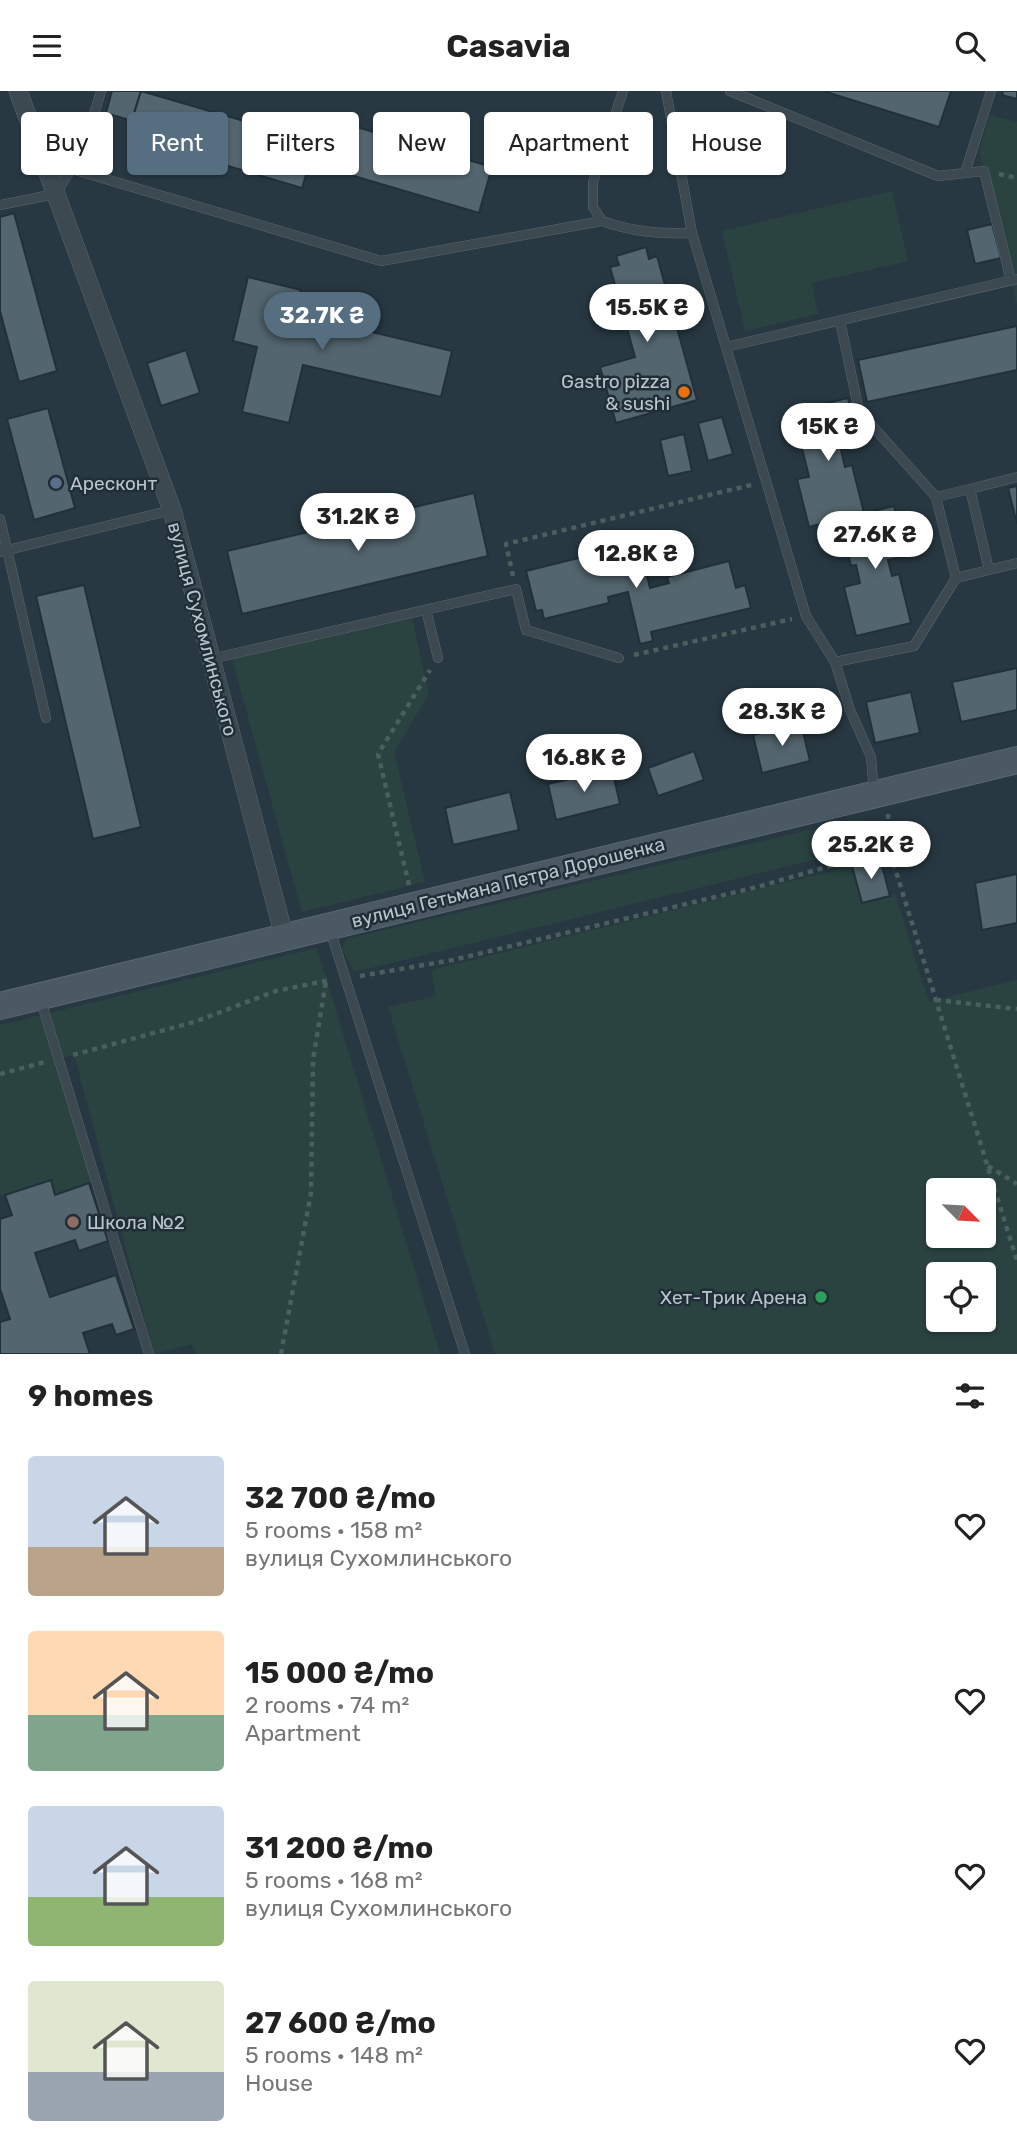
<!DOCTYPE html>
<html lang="en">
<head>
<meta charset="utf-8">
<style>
  :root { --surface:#fff; --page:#f2f2f2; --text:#222; --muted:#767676; --accent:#556f81 }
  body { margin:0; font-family:Rubik,sans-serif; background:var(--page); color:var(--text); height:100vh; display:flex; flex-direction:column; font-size:26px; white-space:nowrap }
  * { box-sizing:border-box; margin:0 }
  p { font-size:23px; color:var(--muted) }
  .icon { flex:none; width:38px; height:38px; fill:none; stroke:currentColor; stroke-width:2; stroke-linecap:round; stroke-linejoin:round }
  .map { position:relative; height:1263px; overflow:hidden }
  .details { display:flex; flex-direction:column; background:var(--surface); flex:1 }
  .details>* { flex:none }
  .banner { position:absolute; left:21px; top:21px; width:976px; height:63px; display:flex; gap:14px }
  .needle { width:46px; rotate:114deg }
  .buttons { position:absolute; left:926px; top:1087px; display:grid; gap:14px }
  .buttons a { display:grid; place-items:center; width:70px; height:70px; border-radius:7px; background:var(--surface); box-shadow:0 2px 5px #0004; font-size:35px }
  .price { position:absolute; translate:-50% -60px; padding:0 16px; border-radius:24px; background:#fff; color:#222; font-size:23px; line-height:46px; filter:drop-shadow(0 2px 4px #0008) }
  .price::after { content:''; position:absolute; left:50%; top:42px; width:21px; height:16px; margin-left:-10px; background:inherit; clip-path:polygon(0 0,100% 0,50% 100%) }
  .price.active { background:var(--accent); color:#fff }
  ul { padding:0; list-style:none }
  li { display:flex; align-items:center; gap:21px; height:175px; padding:0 28px }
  li span { display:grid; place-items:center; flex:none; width:196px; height:140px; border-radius:7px; color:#555 }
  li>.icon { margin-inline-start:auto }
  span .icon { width:84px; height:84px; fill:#fffc; stroke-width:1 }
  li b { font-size:30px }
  h2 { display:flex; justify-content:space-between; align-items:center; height:84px; padding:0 28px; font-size:30px }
  .pill { padding:0 24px; border-radius:7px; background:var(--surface); box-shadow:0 2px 5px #0004; font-size:24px; line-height:63px }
  .pill.active { background:var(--accent); color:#fff }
  header { display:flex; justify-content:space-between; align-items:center; height:91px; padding:0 28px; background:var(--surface); font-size:32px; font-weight:700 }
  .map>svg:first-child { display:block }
  .green { fill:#2a4340; fill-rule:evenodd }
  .building { fill:#53656e; stroke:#223039; stroke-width:2 }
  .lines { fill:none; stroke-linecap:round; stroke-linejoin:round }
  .lane-casing { stroke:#5a676f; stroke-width:10 }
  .street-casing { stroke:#5a676f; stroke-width:19 }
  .secondary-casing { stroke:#5a676f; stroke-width:28 }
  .path { stroke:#4a605e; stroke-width:4.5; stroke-dasharray:5 5; stroke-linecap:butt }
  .lane { stroke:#3c4951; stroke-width:9 }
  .street { stroke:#3c4951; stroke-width:18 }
  .secondary { stroke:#4a5964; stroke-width:26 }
  .food-dot { fill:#e8710a; stroke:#202e37; stroke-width:2.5 }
  .service-dot { fill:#5c6f8a; stroke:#202e37; stroke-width:2.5 }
  .education-dot { fill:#8d6e63; stroke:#202e37; stroke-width:2.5 }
  .leisure-dot { fill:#2e9e5b; stroke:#202e37; stroke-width:2.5 }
  .labels { text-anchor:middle; stroke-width:5; stroke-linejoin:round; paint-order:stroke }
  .poi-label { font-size:19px; fill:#b9c4cb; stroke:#202e37; text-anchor:end }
  .street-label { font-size:19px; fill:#b9c4cb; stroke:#202e37 }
</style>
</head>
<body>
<header><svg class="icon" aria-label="menu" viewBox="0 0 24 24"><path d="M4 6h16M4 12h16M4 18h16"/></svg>Casavia<svg class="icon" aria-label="search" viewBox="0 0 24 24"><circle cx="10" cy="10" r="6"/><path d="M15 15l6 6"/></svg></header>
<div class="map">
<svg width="1017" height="1263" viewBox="0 0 1017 1263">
  <rect width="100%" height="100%" fill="#283842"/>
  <g class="green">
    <path d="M990,24L1017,31V214L979,60Z"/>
    <path d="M892,100L908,170L812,192L818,223L745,240L722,140Z"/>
    <path d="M412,527L429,603L394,661L425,791L302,821L232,568Z"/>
    <path d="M860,727L875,737V754L354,881L342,858L346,848Z"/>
    <path d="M852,775L862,812L895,803L929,911L1017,889V1263H495L388,916L436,905L431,879ZM938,1099H984V1144H938ZM938,1183H984V1228H938Z"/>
    <path d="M317,857L440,1263H196L192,1253L154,1263L74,963L59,968L96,1090L55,1104L50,1089L0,1105V934Z"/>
  </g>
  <g class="building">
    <path d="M112,0H141L132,30L106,22Z"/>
    <path d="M141,0L316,51L302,97L127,45Z"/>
    <path d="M823,0H951L939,36Z"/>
    <path d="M1003,0H1017V8L1002,4Z"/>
    <path d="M323,26L492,76L479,122L310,72Z"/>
    <path d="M14,122L57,280L19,291L0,220V126Z"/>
    <path d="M992,133L1001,167L975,173L967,139Z"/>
    <path d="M646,156L649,168L657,165L697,309L616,332L600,276L635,266L610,176L619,174L616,165Z"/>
    <path d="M248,186L301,199L296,223L452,260L441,306L303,274L289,332L242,321L257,256L233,250Z"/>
    <path d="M1017,235V279L867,311L858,269Z"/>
    <path d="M186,259L200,302L161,315L147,272Z"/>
    <path d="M848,307L859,355L841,359L845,376L852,374L864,422L809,436L797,388L809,386L793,320Z"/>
    <path d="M48,317L75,417L34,429L7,328Z"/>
    <path d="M722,326L733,363L708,370L698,332Z"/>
    <path d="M684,343L692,380L668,385L660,349Z"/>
    <path d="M1017,395V433L1008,397Z"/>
    <path d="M474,402L488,465L242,523L227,460Z"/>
    <path d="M894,415L906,465L888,469L892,485L899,483L911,532L856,545L844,496L860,492L856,474L851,475L840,428Z"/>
    <path d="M637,444L650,497L669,492L667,486L729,470L736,497L745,494L751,517L651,541L653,550L640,553L628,501L608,506L609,512L544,528L542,519L536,520L526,480L627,455L625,447Z"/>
    <path d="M84,494L141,736L93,748L36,505Z"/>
    <path d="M1017,577V619L961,631L952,591Z"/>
    <path d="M911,601L920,642L875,652L866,611Z"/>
    <path d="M801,632L810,670L762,682L753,644Z"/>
    <path d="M694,660L704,689L658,705L648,677Z"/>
    <path d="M612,678L620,713L556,729L548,693Z"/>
    <path d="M510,701L519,739L453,754L445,717Z"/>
    <path d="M880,767L890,805L862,812L852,775Z"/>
    <path d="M1017,783V832L982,839L975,792Z"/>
    <path d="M51,1089L55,1104L89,1092L108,1150L79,1160L75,1149L35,1162L50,1206L116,1184L134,1238L116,1244L112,1233L83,1242L90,1263H0V1231L10,1228L0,1198V1128L12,1124L5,1104Z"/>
  </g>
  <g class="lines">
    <g class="lane-casing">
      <g id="lane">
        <path d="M623,0L593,91V116L602,130C633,141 660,143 692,142"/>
        <path d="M666,0L692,142L766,390L806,525L835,571L850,619L871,666L874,701"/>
        <path d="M730,0L938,85L984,80L1011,190"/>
        <path d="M45,70L381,170L602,130"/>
        <path d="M965,82L991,0"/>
        <path d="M0,114L55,103C79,70 90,38 101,0"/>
        <path d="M840,230L859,320L936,406L956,487"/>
        <path d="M726,256L1017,188"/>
        <path d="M936,406L970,398"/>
        <path d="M0,428L46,627"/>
        <path d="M0,461L172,419"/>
        <path d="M989,479L970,398L1017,386"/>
        <path d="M426,519L438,567"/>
        <path d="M211,568L516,498L526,539L619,567"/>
        <path d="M835,571L914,555L956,487L1017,472"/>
        <path d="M330,839L465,1263"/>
        <path d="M40,907L149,1263"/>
      </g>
    </g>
    <g class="street-casing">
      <path id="street" d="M18,0L172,419L284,845"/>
    </g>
    <g class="secondary-casing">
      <path id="secondary" d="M0,915L1017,669"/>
    </g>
    <g class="path">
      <path d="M999,83L1017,87"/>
      <path d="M513,485L506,453L751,394"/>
      <path d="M634,564L792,528"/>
      <path d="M888,723L889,758L1017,1170"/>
      <path d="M409,794L378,663L430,579"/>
      <path d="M360,885L453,869L757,796L889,758"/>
      <path d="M936,909L1017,918"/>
      <path d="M73,964L194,931L276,900L330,889"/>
      <path d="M0,983L45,971"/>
      <path d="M988,1075L1017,1093"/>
      <path d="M281,1263L311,1102L313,969L326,890"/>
    </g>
    <use href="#lane" class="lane"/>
    <use href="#street" class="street"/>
    <use href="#secondary" class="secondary"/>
  </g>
  <circle class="food-dot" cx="684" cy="301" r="7"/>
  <circle class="service-dot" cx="56" cy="392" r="7"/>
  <circle class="education-dot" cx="73" cy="1131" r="7"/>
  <circle class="leisure-dot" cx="821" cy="1206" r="7"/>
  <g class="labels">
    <g class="poi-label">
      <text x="670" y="297">Gastro pizza<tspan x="670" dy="22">&amp; sushi</tspan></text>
      <text x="70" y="399" text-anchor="start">Аресконт</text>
      <text x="87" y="1138" text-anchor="start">Школа №2</text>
      <text x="807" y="1213">Хет-Трик Арена</text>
    </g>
    <g class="street-label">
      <text transform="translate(203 538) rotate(75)" y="7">вулиця Сухомлинського</text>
      <text transform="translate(508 791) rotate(-14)" y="7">вулиця Гетьмана Петра Дорошенка</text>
    </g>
  </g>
</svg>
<div class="buttons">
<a><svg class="needle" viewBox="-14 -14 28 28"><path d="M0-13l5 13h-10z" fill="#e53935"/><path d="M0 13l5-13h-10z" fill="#767676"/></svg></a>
<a><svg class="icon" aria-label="locate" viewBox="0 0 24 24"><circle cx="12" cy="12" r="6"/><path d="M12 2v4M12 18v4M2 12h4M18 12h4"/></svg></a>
</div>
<b class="price" style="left:647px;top:253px">15.5K ₴</b>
<b class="price active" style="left:322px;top:261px">32.7K ₴</b>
<b class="price" style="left:828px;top:372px">15K ₴</b>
<b class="price" style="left:358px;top:462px">31.2K ₴</b>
<b class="price" style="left:875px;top:480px">27.6K ₴</b>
<b class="price" style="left:636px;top:499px">12.8K ₴</b>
<b class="price" style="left:782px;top:657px">28.3K ₴</b>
<b class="price" style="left:584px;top:703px">16.8K ₴</b>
<b class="price" style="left:871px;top:790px">25.2K ₴</b>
<div class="banner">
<a class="pill">Buy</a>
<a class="pill active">Rent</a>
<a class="pill">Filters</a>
<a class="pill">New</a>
<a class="pill">Apartment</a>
<a class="pill">House</a>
</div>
</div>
<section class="details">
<h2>9 homes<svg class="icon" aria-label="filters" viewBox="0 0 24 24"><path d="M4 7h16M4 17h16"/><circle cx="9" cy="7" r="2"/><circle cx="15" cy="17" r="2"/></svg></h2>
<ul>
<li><span style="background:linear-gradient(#c9d6e8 65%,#b9a48a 0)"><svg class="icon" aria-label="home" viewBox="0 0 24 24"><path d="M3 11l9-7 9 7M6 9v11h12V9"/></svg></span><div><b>32 700 ₴/mo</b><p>5 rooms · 158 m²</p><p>вулиця Сухомлинського</p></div><svg class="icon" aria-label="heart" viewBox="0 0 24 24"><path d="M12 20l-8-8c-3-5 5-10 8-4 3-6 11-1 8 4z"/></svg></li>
<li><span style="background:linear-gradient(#ffd9b3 60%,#7fa58c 0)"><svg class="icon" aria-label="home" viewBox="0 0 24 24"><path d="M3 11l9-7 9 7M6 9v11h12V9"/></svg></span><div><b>15 000 ₴/mo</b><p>2 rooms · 74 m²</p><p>Apartment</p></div><svg class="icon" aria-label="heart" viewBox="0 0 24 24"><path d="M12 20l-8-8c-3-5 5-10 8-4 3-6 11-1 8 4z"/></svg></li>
<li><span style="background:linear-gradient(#c9d6e8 65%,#8fb573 0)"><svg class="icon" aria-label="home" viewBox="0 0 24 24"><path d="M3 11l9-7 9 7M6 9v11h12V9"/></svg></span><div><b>31 200 ₴/mo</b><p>5 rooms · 168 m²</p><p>вулиця Сухомлинського</p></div><svg class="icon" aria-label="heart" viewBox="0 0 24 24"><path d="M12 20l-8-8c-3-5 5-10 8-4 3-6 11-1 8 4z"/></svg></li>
<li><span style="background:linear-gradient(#dfe7d0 65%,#9aa5b1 0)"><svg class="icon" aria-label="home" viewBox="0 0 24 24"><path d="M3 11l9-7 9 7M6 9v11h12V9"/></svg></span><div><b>27 600 ₴/mo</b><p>5 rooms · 148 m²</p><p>House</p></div><svg class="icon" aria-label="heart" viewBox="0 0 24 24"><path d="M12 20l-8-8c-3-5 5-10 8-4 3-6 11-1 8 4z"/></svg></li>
</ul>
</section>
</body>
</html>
